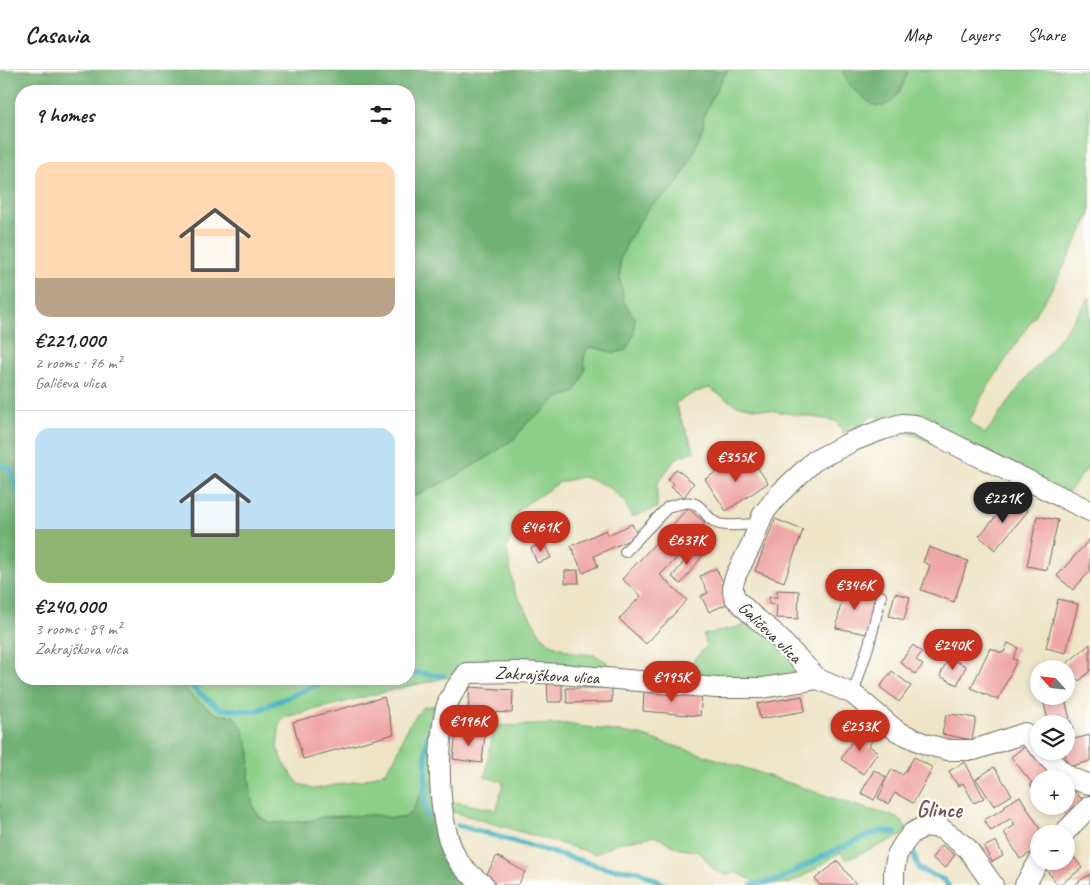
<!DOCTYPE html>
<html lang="en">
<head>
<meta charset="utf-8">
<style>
  :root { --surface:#fff; --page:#f6f6f6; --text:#202124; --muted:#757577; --line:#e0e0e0; --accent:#c8321e }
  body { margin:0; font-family:Caveat,sans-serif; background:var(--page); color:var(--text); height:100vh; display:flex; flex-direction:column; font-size:19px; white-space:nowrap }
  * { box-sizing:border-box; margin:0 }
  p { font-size:16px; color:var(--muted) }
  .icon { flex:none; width:28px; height:28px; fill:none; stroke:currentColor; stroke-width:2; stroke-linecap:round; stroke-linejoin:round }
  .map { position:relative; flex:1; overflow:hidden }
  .drawer { position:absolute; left:15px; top:15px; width:400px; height:600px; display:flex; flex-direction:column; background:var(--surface); border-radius:20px; box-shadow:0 2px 8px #0003 }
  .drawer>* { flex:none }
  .needle { width:32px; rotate:297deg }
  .buttons { position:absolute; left:1030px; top:590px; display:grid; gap:10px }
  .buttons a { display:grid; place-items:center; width:45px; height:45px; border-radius:50%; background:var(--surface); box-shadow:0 2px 8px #0003; font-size:25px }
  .price { position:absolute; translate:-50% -42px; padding:0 11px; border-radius:18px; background:var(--accent); color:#fff; font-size:16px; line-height:32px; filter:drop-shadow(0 1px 2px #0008) }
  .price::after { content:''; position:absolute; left:50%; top:30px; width:15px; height:11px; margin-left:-8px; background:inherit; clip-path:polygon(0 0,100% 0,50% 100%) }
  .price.active { background:#222; color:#fff }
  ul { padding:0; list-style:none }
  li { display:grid; align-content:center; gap:10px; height:265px; padding:0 20px }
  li+li { border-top:1px solid var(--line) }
  li span { display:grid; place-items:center; height:155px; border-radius:15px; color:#555 }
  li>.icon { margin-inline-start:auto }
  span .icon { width:90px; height:90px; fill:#fffc; stroke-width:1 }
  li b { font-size:21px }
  h2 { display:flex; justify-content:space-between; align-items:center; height:60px; padding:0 20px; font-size:21px }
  header { display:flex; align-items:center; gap:30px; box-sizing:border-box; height:70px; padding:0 25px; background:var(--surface); border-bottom:1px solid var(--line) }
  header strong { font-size:24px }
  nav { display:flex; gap:28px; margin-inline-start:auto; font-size:18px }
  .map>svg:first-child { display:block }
  .green { fill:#8ccf88; stroke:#5c7d5a }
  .forest { fill:#71b274; stroke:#4e6e50 }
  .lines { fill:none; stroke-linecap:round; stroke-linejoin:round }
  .stream { stroke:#43b1c0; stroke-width:5.5 }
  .building { fill:#efa7a6 }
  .service-casing { stroke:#6f6c62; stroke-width:12 }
  .minor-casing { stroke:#6f6c62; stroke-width:22 }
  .service { stroke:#fff; stroke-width:10 }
  .minor { stroke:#fff; stroke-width:20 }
  .labels { text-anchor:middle; stroke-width:4.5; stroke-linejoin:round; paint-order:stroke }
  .street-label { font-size:18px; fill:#2b2b2b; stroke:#fdfcf7 }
  .district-label { font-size:22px; font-weight:bold; fill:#705656; stroke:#fdfcf7 }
</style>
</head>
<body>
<header>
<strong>Casavia</strong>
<nav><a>Map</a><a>Layers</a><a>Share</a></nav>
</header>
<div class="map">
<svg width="1090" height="815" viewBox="0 0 1090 815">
  <rect width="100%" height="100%" fill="#fdfcf7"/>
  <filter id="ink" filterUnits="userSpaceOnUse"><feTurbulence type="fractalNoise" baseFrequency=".02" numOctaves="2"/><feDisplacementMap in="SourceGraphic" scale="10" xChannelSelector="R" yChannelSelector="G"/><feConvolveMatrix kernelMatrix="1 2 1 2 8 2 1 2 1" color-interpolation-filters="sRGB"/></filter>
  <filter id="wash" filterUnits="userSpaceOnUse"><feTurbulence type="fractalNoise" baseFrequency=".0096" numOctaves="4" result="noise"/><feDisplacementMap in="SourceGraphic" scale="20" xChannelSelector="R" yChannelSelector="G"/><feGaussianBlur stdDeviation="1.12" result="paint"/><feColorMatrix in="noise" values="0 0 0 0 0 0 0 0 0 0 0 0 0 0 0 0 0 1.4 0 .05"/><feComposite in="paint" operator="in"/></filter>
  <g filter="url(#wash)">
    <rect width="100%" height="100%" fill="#eee5c7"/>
    <g class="green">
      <path d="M728,0H842L848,11L857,23L906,7L908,0H1090V144L1054,216L982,326L969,352L985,364L1025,309L1047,285L1090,227V395L1066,425L883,353L874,345L860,355L843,363L837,351L736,335L709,318L696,322L675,333C680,349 689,365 694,381L676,388L657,414V438L632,447L625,433L608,416L583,407L560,412L519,439L507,479L514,520L541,565L553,575L574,583L595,585L608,593L611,602L528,596L456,599L449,607L380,623L286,647L280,653L277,678L286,697L299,714L314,719L363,710L385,702L396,686L408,656L423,637L440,635L434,710L419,726L413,741L404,748H392L375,745L322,747L309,751L270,753L260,747L253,737L249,707L250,682L234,646L217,644L190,625L181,609H409V429L456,406L491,385L515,368L528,352L545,340L557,328L574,323L585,299L584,288L586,280L591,277L615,283L635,249L624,232L620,210V189L628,171L649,137L674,118L683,103L691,89L700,65L703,56L704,45L718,16Z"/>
      <path d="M754,553L795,592L799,606L733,613L664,603L690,594L707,576L703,565Z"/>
      <path d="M566,654L640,665L748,699L857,736L897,747L908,759L903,765L846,790L841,782L809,803L790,813L761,815L736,802L726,805L715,801L704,787L696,781L679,779L655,766L617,773L596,784L450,741L449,731L497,740L503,712L485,707L494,656Z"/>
    </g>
    <g class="forest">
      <path d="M0,0H728L718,16L704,44L703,56L700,65L691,89L683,103L674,118L649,137L628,171L620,189V210L624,232L635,248L634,264L626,280L615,283L591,277L586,280L584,288L585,299L581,311L574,323L557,328L545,340L528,352L515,368L491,385L456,406L409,429V21H21V609H181L190,625L216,644L234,646L243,659L250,682L249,707L253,737L260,747L270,753L309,751L322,747L375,745L392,748H404L413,740L425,714L434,710L471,815H0Z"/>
      <path d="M842,0H908C904,14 893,43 873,35C870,34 866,30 864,28C854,21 846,11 842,0Z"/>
    </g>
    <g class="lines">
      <g class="stream">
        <path d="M0,394L11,400L20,428L21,429"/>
        <path d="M409,602L443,606"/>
        <path d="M184,609L200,624L221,639L256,641L318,614L342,609"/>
        <path d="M427,745L425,733L426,676L436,638"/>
        <path d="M458,755L606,798L638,801L665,815"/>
        <path d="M911,777L919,799L944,810L948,815"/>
        <path d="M752,815L778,810L827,784L864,767L882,761L895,763"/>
      </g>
    </g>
    <g id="blocks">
      <g class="building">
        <path d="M751,388L768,413L726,441L705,409L730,393L734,400Z"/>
        <path d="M676,399L694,413L684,427L671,417L674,414L668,410Z"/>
        <path d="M1012,428L1028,441L995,480L979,466Z"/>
        <path d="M688,438L705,453L678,483L675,490L660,505L687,530L646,574L619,549L641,526L622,509Z"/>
        <path d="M1037,446L1058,450L1047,500L1027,496Z"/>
        <path d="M775,449L803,460L784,512L755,501Z"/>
        <path d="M632,454L638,466L594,486L598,496L583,503L571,476L606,460L608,465Z"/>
        <path d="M1090,469V501L1073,520L1057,506Z"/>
        <path d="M544,473L551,488L537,493L531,478Z"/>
        <path d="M929,477L968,491L954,532L921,520L930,495L923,492Z"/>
        <path d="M694,479L703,485L681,514L672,507Z"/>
        <path d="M716,498L726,518L723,519L729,533L709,542L701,526L708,523L700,506Z"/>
        <path d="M578,500L579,513H565V501Z"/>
        <path d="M844,518L875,525L867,564L836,558Z"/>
        <path d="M777,520L799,521L798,549L776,548L777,535L769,534V527H777Z"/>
        <path d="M895,523L910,527L904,550L889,546Z"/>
        <path d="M1058,529L1078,534L1066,583L1046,578Z"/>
        <path d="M1008,573L1018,578L1013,589L1017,590L998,630L971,618L990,578L1002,583L1003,582H1004Z"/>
        <path d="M1090,574V601L1079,611L1065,595Z"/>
        <path d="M913,575L922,582L916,590L923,595L915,604L900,592Z"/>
        <path d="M948,588L966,596L957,615L940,606Z"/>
        <path d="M892,601L911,616L899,632L880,617Z"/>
        <path d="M547,608H562V632H548Z"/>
        <path d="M470,617L513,620L512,643L468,641Z"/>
        <path d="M566,618H612V632L567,633Z"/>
        <path d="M644,620L702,625L700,646L643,641Z"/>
        <path d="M802,626L805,641L760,649L757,634Z"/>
        <path d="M1042,626H1064L1073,660L1066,662V654H1049Z"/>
        <path d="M384,627L394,664L303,689L293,652Z"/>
        <path d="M951,644L976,648L972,670L942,664L946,645L951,646Z"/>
        <path d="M860,659L874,667L869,676L878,682L863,704L841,689Z"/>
        <path d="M456,660L485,664L482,693L453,689Z"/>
        <path d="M1090,665V691L1068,697L1064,681H1066V671Z"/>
        <path d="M1029,673L1060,709H1039V726L1030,714L1032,713L1011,687Z"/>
        <path d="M914,687L933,698L913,733L895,723L888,734L878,728L884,716L883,715L892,699L903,705Z"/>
        <path d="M965,692L984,728L974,733L963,713L958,716L949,701Z"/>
        <path d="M994,697L1012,725L994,736L976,709Z"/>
        <path d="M874,700L886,707L874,730L861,723Z"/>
        <path d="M1074,721L1084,731L1069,745L1060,736H1066V729Z"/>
        <path d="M1020,726L1043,764H1039V778L1020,789L1004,762L1015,755L1011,748L991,761L984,750L1005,738L1004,736Z"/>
        <path d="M996,771L1003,786L992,792L984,777Z"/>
        <path d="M942,775L955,785L945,798L932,788Z"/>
        <path d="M1069,780L1082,798L1060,815H1058L1045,798L1054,791H1066V782Z"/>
        <path d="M497,786L525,802L518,815H494L484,809Z"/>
        <path d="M838,791L856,815H820L815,809Z"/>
        <path d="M1090,804V815H1074Z"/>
      </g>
    </g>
  </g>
  <g filter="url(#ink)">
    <use href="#blocks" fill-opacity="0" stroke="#6f6c62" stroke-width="1"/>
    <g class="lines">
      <g class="service-casing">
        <g id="service">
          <path d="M625,482L668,437C673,435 678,434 683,433C704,429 703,449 719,454C730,457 748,454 759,454"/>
          <path d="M853,624L870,571L881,526"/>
        </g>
      </g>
      <g class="minor-casing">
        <g id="minor">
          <path d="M818,609L772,561L752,545L735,528L733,521V514L736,505L752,473L763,444L779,424L814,391L853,371L884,359L902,354L915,355L1090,441"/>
          <path d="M1043,681C1057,698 1067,710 1090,714"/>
          <path d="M1063,764L1090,736"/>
          <path d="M484,815C474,808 466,802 459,792C436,758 436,673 447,635C451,623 460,613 467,603L518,602L562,604L716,618H762L818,609L853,624L897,661L925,674L948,680H974L1025,663L1039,677"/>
          <path d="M894,815V801L897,785L904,773L912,763L925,756L941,758L967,778L993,815"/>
          <path d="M1025,815L1039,791"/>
        </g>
      </g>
      <use href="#service" class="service"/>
      <use href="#minor" class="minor"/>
    </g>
  </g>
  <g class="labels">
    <g class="street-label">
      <text transform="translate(770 562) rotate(44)" y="6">Galičeva ulica</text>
      <text transform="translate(547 605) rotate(3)" y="6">Zakrajškova ulica</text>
    </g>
    <g class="district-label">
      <text x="939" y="747">Glince</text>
    </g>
  </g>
</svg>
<div class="buttons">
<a><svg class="needle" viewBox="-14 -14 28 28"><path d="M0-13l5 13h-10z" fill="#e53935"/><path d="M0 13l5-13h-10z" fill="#757577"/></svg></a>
<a><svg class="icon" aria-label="layers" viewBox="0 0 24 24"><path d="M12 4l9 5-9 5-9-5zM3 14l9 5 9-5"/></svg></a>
<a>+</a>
<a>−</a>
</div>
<b class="price" style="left:736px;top:413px">€355K</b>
<b class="price active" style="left:1003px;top:454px">€221K</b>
<b class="price" style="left:541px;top:483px">€461K</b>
<b class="price" style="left:687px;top:496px">€637K</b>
<b class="price" style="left:855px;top:541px">€346K</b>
<b class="price" style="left:953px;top:601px">€240K</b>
<b class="price" style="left:672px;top:633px">€195K</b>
<b class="price" style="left:469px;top:677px">€196K</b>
<b class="price" style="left:860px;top:682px">€253K</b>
<section class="drawer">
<h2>9 homes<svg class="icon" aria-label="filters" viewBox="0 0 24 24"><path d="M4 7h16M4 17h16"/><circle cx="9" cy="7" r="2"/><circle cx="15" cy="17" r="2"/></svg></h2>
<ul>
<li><span style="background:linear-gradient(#ffd9b3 75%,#b9a48a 0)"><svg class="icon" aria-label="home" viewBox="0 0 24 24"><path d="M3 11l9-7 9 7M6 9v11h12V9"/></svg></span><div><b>€221,000</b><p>2 rooms · 76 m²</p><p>Galičeva ulica</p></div></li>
<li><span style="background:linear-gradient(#bfe0f5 65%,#8fb573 0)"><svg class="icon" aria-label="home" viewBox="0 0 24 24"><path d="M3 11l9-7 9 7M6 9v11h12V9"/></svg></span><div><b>€240,000</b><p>3 rooms · 89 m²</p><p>Zakrajškova ulica</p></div></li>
</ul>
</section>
</div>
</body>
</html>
